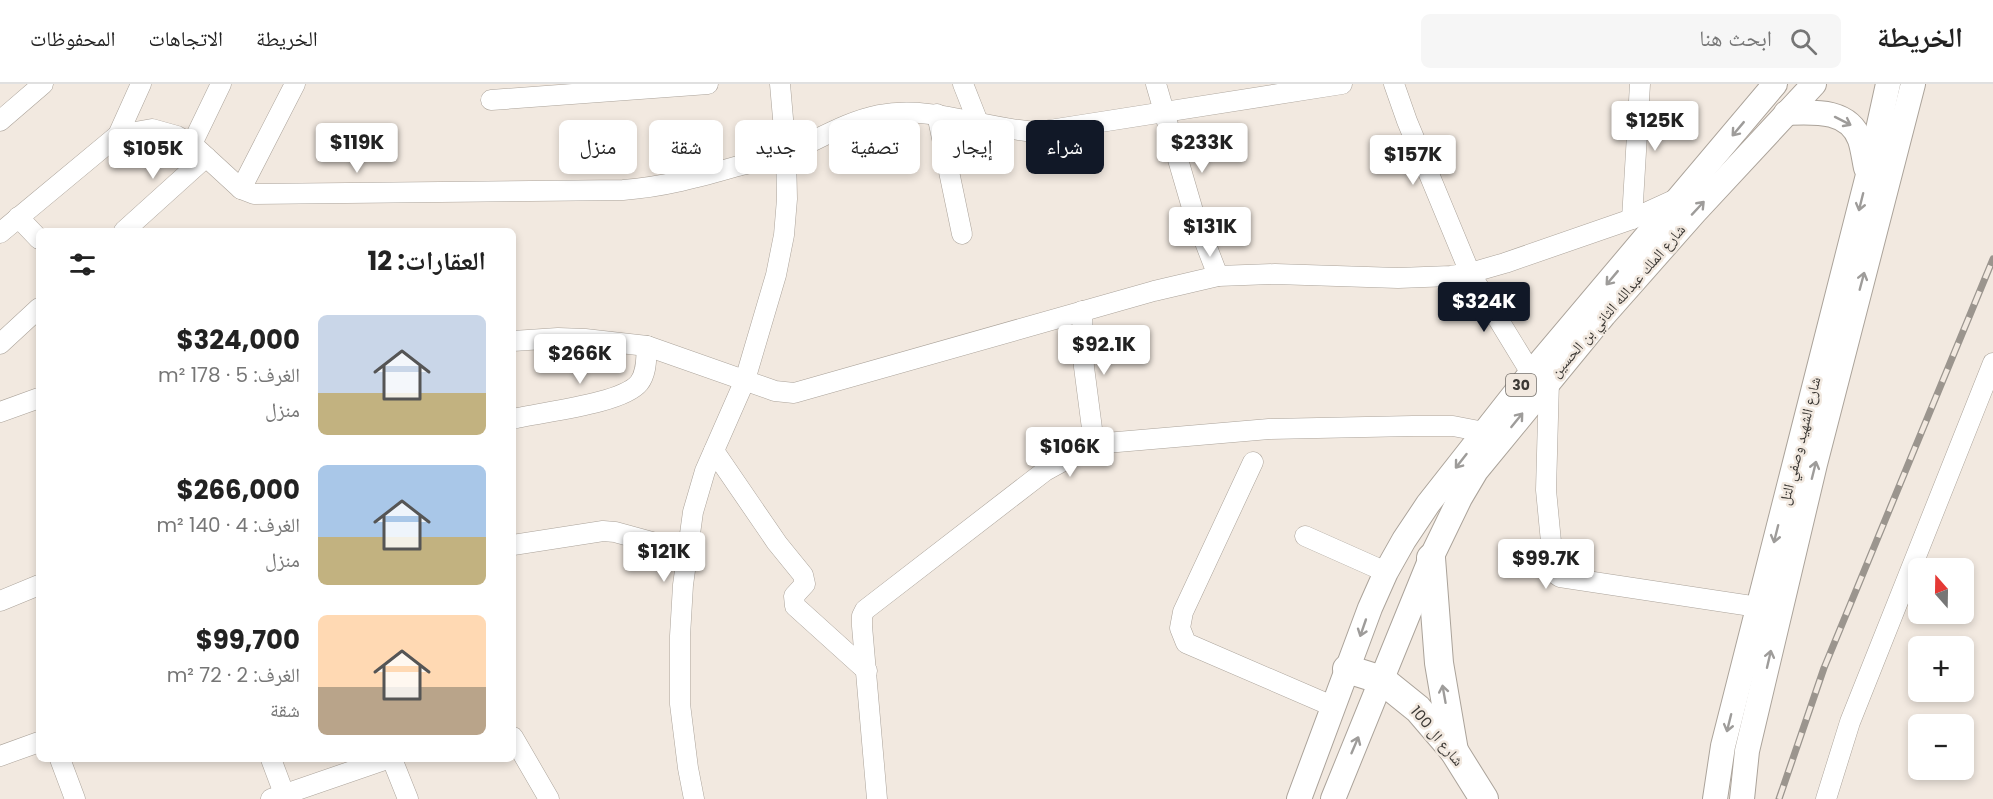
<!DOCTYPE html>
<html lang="ar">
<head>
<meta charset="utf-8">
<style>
  :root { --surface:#fff; --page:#f6f6f6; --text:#222; --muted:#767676; --line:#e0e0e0; --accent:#111827 }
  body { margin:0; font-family:Poppins,"Noto Naskh Arabic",sans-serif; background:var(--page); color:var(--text); direction:rtl; height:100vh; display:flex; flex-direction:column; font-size:22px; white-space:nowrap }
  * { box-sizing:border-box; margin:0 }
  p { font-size:20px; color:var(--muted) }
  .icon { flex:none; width:33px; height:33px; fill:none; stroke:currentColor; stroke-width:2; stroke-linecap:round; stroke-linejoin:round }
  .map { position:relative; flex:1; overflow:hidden; direction:ltr }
  .side { position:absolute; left:36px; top:144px; width:480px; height:534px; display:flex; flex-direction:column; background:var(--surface); border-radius:9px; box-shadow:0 3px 9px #0003; direction:rtl }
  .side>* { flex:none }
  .banner { position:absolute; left:534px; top:36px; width:570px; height:54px; direction:rtl; display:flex; gap:12px }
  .needle { width:39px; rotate:340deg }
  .controls { position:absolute; left:1908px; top:474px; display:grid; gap:12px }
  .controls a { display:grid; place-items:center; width:66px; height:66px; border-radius:9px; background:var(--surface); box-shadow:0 3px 9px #0003; font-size:30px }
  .price { position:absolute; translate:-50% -51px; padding:0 14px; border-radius:6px; background:#fff; color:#222; font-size:20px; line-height:39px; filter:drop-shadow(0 2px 3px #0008) }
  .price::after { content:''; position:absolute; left:50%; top:36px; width:18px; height:14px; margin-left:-9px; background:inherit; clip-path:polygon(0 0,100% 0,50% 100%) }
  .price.selected { background:var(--accent); color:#fff }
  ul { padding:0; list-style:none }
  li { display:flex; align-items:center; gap:18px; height:150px; padding:0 30px }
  li span { display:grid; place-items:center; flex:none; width:168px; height:120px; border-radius:9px; color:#555 }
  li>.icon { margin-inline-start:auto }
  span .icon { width:72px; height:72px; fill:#fffc; stroke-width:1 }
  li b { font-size:26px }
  h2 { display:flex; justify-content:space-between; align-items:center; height:72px; padding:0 30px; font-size:26px }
  .pill { padding:0 21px; border-radius:9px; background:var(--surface); box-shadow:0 3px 9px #0003; font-size:21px; line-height:54px }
  .pill.selected { background:var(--accent); color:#fff }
  header { display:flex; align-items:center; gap:36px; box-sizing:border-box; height:84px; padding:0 30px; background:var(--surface); border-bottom:2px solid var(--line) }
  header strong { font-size:28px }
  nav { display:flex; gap:33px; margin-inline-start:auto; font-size:21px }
  .search { width:420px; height:54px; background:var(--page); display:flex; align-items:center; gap:15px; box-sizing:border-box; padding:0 21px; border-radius:9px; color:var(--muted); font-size:22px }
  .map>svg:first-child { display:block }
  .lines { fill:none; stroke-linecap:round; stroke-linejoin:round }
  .minor-casing { stroke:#aba39a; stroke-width:21 }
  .major-casing { stroke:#aba39a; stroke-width:26 }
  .highway-casing { stroke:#aba39a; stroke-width:30 }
  .minor { stroke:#fff; stroke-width:20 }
  .major { stroke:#fff; stroke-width:24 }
  .highway { stroke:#fff; stroke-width:28 }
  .rail-casing { stroke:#9b958e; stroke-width:7 }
  .rail { stroke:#f2e9e0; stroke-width:4.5; stroke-dasharray:14; stroke-linecap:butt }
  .oneway { stroke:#9e9c9a }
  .labels { text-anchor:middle; stroke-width:5; stroke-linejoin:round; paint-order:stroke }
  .shield { fill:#f2e9e0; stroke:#736e68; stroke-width:1.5 }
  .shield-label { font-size:14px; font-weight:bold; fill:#3c3935 }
  .street-label { font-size:15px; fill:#3c3935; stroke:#f2e9e0 }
</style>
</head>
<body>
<header>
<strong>الخريطة</strong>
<div class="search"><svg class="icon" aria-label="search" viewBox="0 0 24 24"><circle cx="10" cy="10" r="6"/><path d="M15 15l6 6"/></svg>ابحث هنا</div>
<nav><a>الخريطة</a><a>الاتجاهات</a><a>المحفوظات</a></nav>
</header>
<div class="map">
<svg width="1993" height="715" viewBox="0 0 1993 715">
  <rect width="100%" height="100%" fill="#f2e9e0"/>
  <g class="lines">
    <g class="minor-casing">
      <g id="minor">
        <path d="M963,0L978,38"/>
        <path d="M1156,0L1193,127L1218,192"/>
        <path d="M1394,0L1407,37L1470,189L1531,289"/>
        <path d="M491,16L708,0"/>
        <path d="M937,30L962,150"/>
        <path d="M0,37L43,0"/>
        <path d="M118,51L141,0"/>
        <path d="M192,60L221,0"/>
        <path d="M241,105L295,0"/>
        <path d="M18,133L39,155"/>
        <path d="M1632,135L1640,0"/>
        <path d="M124,147L206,73"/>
        <path d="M0,149L118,51L152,45L177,52L192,60L241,105L254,110L623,106C663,103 700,93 738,82C754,78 772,75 787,69C818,56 845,38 879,31C933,21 983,45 1037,48L1342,0"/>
        <path d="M1082,227L1084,283L1094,360"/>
        <path d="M513,257L558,254L585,255L647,262L775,307L794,309L1154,207L1218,192L1275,190L1398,194L1451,192L1470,189L1505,179L1632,135L1678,114"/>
        <path d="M0,260L39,224"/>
        <path d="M1549,297L1546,406L1554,489L1560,493L1758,523"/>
        <path d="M0,328L39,314"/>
        <path d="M513,335C541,328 622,320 639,299C647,289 646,274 647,262"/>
        <path d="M714,367L777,459L803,491L805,500L794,512L795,522L867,587"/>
        <path d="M1253,378L1183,528L1180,544L1186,559L1332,622"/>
        <path d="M1305,452L1386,488"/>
        <path d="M513,461L603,447L615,448L688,468"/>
        <path d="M0,517L39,501"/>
        <path d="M513,653L549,715"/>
        <path d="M0,672L39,658"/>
        <path d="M60,675L75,715"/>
        <path d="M271,675L286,715"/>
        <path d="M392,675L408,715"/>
        <path d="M271,715L387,675"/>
        <path d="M694,715L688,684L680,620V552L683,501L693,428L705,387L745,296L776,191L784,151L787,115L786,69L780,0"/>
        <path d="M877,715L862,542V532L865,526L1045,387L1094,360L1269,345L1413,342H1453L1484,348"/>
        <path d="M1826,715L1850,638L1993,279"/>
      </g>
    </g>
    <g class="major-casing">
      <g id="major">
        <path d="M1786,29C1814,28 1849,25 1860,56C1863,65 1864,75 1866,84"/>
        <path d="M1299,715L1370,524L1386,488L1404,456L1428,420L1531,289L1775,0"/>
        <path d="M1333,715L1431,474L1460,414L1476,387L1604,231L1695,128L1814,0"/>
        <path d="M1715,715L1723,662L1868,91L1888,0"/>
        <path d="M1742,715L1747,667L1815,380L1913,0"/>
      </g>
    </g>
    <g class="highway-casing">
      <g id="highway">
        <path d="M1431,474L1439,579L1454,667"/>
        <path d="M1347,585L1382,596L1418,625L1454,667L1484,715"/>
      </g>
    </g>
    <use href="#minor" class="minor"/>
    <use href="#major" class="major"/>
    <use href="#highway" class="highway"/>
    <g class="rail-casing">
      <path id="rail" d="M1779,715L1824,584L1993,175"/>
    </g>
    <use href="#rail" class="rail"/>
  </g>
  <defs><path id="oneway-shaft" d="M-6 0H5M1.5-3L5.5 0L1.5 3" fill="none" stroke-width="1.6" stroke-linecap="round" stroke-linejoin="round" transform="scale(1.5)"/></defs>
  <g class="oneway">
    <use href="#oneway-shaft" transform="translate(1843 37) rotate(27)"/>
    <use href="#oneway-shaft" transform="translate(1738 45) rotate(130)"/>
    <use href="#oneway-shaft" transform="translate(1861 118) rotate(104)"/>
    <use href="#oneway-shaft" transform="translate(1698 124) rotate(-47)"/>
    <use href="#oneway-shaft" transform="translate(1612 194) rotate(130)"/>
    <use href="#oneway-shaft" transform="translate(1862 197) rotate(-75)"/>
    <use href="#oneway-shaft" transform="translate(1517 336) rotate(-51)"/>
    <use href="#oneway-shaft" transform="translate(1461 377) rotate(128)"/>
    <use href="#oneway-shaft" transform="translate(1814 386) rotate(-76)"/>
    <use href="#oneway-shaft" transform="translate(1776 450) rotate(104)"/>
    <use href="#oneway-shaft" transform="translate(1363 544) rotate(109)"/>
    <use href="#oneway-shaft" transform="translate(1769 575) rotate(-77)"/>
    <use href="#oneway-shaft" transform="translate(1444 610) rotate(-100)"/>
    <use href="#oneway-shaft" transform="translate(1729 639) rotate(104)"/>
    <use href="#oneway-shaft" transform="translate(1355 661) rotate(-67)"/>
  </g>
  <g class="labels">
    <rect class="shield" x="1506" y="290" width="30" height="22" rx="4.5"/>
    <g class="shield-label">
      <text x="1521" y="306">30</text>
    </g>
    <g class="street-label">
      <text transform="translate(1618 217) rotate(-49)" y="5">شارع الملك عبدالله الثاني بن الحسين</text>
      <text transform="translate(1800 357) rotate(-76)" y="5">شارع الشهيد وصفي التل</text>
      <text transform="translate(1437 652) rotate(50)" y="5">شارع ال 100</text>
    </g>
  </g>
</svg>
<div class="controls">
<a><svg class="needle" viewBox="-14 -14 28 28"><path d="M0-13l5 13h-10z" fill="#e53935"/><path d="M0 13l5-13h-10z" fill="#767676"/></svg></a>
<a>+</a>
<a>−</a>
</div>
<b class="price" style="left:1655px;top:68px">$125K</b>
<b class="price" style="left:357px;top:90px">$119K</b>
<b class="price" style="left:1202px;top:90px">$233K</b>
<b class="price" style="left:153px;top:96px">$105K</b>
<b class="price" style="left:1413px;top:102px">$157K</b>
<b class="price" style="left:1210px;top:174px">$131K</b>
<b class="price selected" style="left:1484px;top:249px">$324K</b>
<b class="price" style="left:1104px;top:292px">$92.1K</b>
<b class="price" style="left:580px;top:301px">$266K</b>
<b class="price" style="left:1070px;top:394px">$106K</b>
<b class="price" style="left:664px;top:499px">$121K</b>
<b class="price" style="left:1546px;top:506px">$99.7K</b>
<div class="banner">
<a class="pill selected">شراء</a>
<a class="pill">إيجار</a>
<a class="pill">تصفية</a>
<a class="pill">جديد</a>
<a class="pill">شقة</a>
<a class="pill">منزل</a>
</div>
<section class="side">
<h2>العقارات: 12<svg class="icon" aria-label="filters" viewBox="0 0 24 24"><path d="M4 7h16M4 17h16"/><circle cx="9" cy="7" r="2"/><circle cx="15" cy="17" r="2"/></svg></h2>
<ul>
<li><span style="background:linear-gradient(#c9d6e8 65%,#c2b280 0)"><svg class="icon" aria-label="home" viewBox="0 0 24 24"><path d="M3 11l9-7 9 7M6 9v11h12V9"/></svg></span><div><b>$324,000</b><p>الغرف: 5 · 178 m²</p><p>منزل</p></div></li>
<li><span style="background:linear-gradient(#a9c7e8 60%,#c2b280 0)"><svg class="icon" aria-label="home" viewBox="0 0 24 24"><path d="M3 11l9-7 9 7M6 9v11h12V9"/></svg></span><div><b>$266,000</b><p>الغرف: 4 · 140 m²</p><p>منزل</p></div></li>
<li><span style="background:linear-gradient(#ffd9b3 60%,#b9a48a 0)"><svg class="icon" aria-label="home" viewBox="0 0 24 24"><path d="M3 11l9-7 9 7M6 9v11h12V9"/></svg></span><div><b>$99,700</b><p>الغرف: 2 · 72 m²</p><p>شقة</p></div></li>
</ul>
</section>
</div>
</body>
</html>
